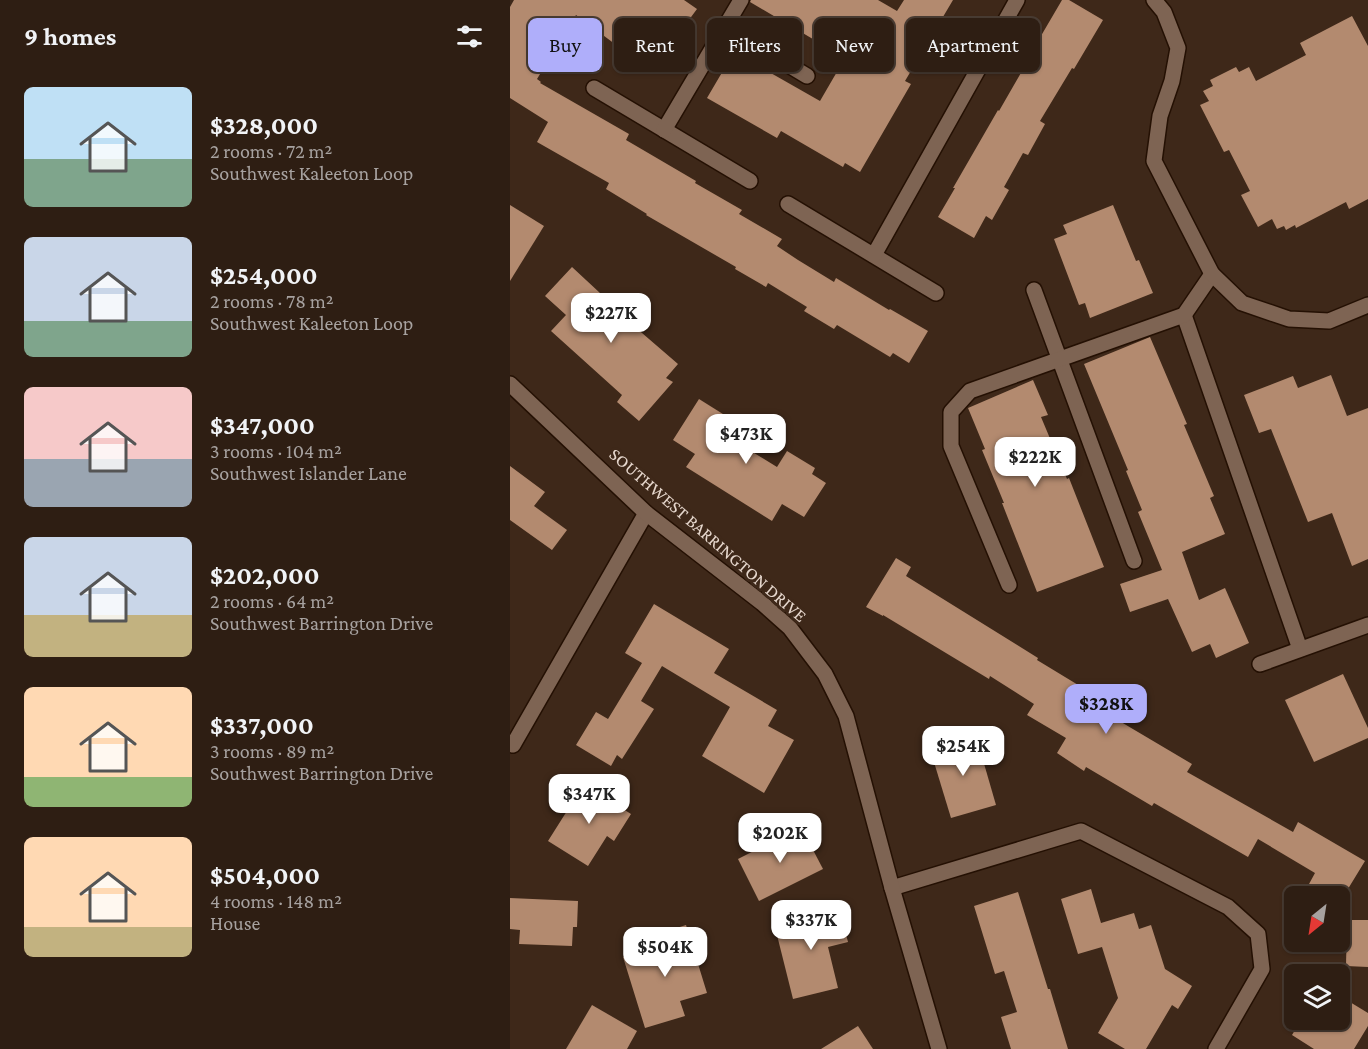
<!DOCTYPE html>
<html lang="en">
<head>
<meta charset="utf-8">
<style>
  :root { --surface:#2e1e13; --page:#3a2b21; --text:#f1f3f6; --muted:#a7a2a0; --line:#493c33; --accent:#afaefa }
  body { margin:0; font-family:"Crimson Pro",serif; background:var(--page); color:var(--text); height:100vh; display:flex; flex-direction:column; font-size:22px; white-space:nowrap }
  * { box-sizing:border-box; margin:0 }
  p { font-size:20px; color:var(--muted) }
  .icon { flex:none; width:33px; height:33px; fill:none; stroke:currentColor; stroke-width:2; stroke-linecap:round; stroke-linejoin:round }
  .map { position:relative; flex:1; overflow:hidden }
  .side { display:flex; flex-direction:column; background:var(--surface); width:510px }
  .side>* { flex:none }
  .banner { position:absolute; left:18px; top:18px; width:570px; height:54px; display:flex; gap:12px }
  .needle { width:39px; rotate:210deg }
  .controls { position:absolute; left:774px; top:886px; display:grid; gap:12px }
  .controls a { display:grid; place-items:center; width:66px; height:66px; border-radius:9px; background:var(--surface); box-shadow:0 2px 4px #0004,0 0 0 2px var(--line); font-size:30px }
  .price { position:absolute; translate:-50% -51px; padding:0 14px; border-radius:12px; background:#fff; color:#222; font-size:20px; line-height:39px; filter:drop-shadow(0 2px 3px #0008) }
  .price::after { content:''; position:absolute; left:50%; top:36px; width:18px; height:14px; margin-left:-9px; background:inherit; clip-path:polygon(0 0,100% 0,50% 100%) }
  .price.selected { background:var(--accent); color:#111 }
  ul { padding:0; list-style:none }
  li { display:flex; align-items:center; gap:18px; height:150px; padding:0 24px }
  li span { display:grid; place-items:center; flex:none; width:168px; height:120px; border-radius:9px; color:#555 }
  li>.icon { margin-inline-start:auto }
  span .icon { width:72px; height:72px; fill:#fffc; stroke-width:1 }
  li b { font-size:26px }
  h2 { display:flex; justify-content:space-between; align-items:center; height:72px; padding:0 24px; font-size:26px }
  .chip { padding:0 21px; border-radius:9px; background:var(--surface); box-shadow:0 2px 4px #0004,0 0 0 2px var(--line); font-size:21px; line-height:54px }
  .chip.selected { background:var(--accent); color:#111 }
  main { display:flex; flex:1; min-height:0 }
  .map>svg:first-child { display:block }
  .building { fill:#b38a6f }
  .lines { fill:none; stroke-linecap:round; stroke-linejoin:round }
  .service-casing { stroke:#241003; stroke-width:18 }
  .minor-casing { stroke:#241003; stroke-width:18 }
  .tertiary-casing { stroke:#241003; stroke-width:18 }
  .service { stroke:#7e6453; stroke-width:15 }
  .minor { stroke:#7e6453; stroke-width:15 }
  .tertiary { stroke:#7e6453; stroke-width:15 }
  .labels { text-anchor:middle; stroke-width:6; stroke-linejoin:round; paint-order:stroke }
  .street-label { font-size:18px; fill:#e6d7cd; stroke:#3e2819 }
</style>
</head>
<body>
<main>
<section class="side">
<h2>9 homes<svg class="icon" aria-label="filters" viewBox="0 0 24 24"><path d="M4 7h16M4 17h16"/><circle cx="9" cy="7" r="2"/><circle cx="15" cy="17" r="2"/></svg></h2>
<ul>
<li><span style="background:linear-gradient(#bfe0f5 60%,#7fa58c 0)"><svg class="icon" aria-label="home" viewBox="0 0 24 24"><path d="M3 11l9-7 9 7M6 9v11h12V9"/></svg></span><div><b>$328,000</b><p>2 rooms · 72 m²</p><p>Southwest Kaleeton Loop</p></div></li>
<li><span style="background:linear-gradient(#c9d6e8 70%,#7fa58c 0)"><svg class="icon" aria-label="home" viewBox="0 0 24 24"><path d="M3 11l9-7 9 7M6 9v11h12V9"/></svg></span><div><b>$254,000</b><p>2 rooms · 78 m²</p><p>Southwest Kaleeton Loop</p></div></li>
<li><span style="background:linear-gradient(#f6c9c9 60%,#9aa5b1 0)"><svg class="icon" aria-label="home" viewBox="0 0 24 24"><path d="M3 11l9-7 9 7M6 9v11h12V9"/></svg></span><div><b>$347,000</b><p>3 rooms · 104 m²</p><p>Southwest Islander Lane</p></div></li>
<li><span style="background:linear-gradient(#c9d6e8 65%,#c2b280 0)"><svg class="icon" aria-label="home" viewBox="0 0 24 24"><path d="M3 11l9-7 9 7M6 9v11h12V9"/></svg></span><div><b>$202,000</b><p>2 rooms · 64 m²</p><p>Southwest Barrington Drive</p></div></li>
<li><span style="background:linear-gradient(#ffd9b3 75%,#8fb573 0)"><svg class="icon" aria-label="home" viewBox="0 0 24 24"><path d="M3 11l9-7 9 7M6 9v11h12V9"/></svg></span><div><b>$337,000</b><p>3 rooms · 89 m²</p><p>Southwest Barrington Drive</p></div></li>
<li><span style="background:linear-gradient(#ffd9b3 75%,#c2b280 0)"><svg class="icon" aria-label="home" viewBox="0 0 24 24"><path d="M3 11l9-7 9 7M6 9v11h12V9"/></svg></span><div><b>$504,000</b><p>4 rooms · 148 m²</p><p>House</p></div></li>
</ul>
</section>
<div class="map">
<svg width="858" height="1049" viewBox="0 0 858 1049">
  <rect width="100%" height="100%" fill="#3e2819"/>
  <g class="building">
    <path d="M4,0H174L187,9L141,71L66,15L27,79L31,82L30,83L119,134L116,140L186,181L185,183L232,210L229,214L272,239L267,246L288,260L324,282L326,278L379,310L380,309L418,331L399,363L383,353L380,357L327,325L324,329L294,311L297,307L258,283L256,287L225,269L226,267L136,215L137,214L96,189L99,183L27,142L38,122L0,98V7Z"/>
    <path d="M241,0H368L387,11L394,0H443L395,81L401,84L350,172L335,163L333,167L271,131L267,138L197,98L224,52L310,101L335,58L240,2Z"/>
    <path d="M552,0H559L593,20L564,69L562,68L530,121L535,124L518,155L513,153L494,187L499,190L482,220L476,216L464,238L428,217L445,188H443L488,110L489,111L512,71L511,70Z"/>
    <path d="M842,16L858,46V199L839,209L836,202L786,228L785,225L776,230L774,226L767,229L762,219L748,227L731,195L740,191L719,150L714,152L690,105L699,101L693,91L703,86L700,80L726,67L729,72L739,67L746,81L796,55L790,43Z"/>
    <path d="M0,205L34,226L0,281Z"/>
    <path d="M603,205L626,261L629,260L643,293L580,318L575,303L569,305L544,239L557,234L553,225Z"/>
    <path d="M62,267L104,306L103,308L168,364L156,378L163,382L129,421L107,402L112,395L41,331L56,315L35,296Z"/>
    <path d="M640,337L677,424L674,425L704,496L700,498L715,534L672,552L689,600L715,588L739,643L706,658L700,644L682,652L658,599L620,612L610,584L652,570L628,512L632,510L616,471L618,470L574,364Z"/>
    <path d="M821,375L837,416L858,408V559L842,566L822,513L798,522L761,429L749,433L734,395L783,376L788,388Z"/>
    <path d="M523,380L538,415L531,417L557,479L559,478L594,567L527,592L492,503H494L472,450L475,449L458,408Z"/>
    <path d="M189,399L240,431L231,445L267,467L277,451L305,468L302,474L316,483L294,517L272,504L262,521L176,467L185,454L163,440Z"/>
    <path d="M0,466L35,492L24,506L57,530L42,550L0,520Z"/>
    <path d="M386,558L401,567L396,576L528,658L527,660L611,711L606,719L682,764L677,772L783,832L788,822L855,861L830,902V897H822L799,884L805,873L748,839L738,857L644,803L642,806L576,767L574,771L547,753L556,738L517,715L524,704L480,676L479,679L373,615V616L356,607Z"/>
    <path d="M144,604L219,649L204,673L267,710L258,726L284,740L254,793L192,756L220,707L152,666L131,701L144,709L112,759L107,755L101,766L66,745L86,712L98,719L132,663L115,653Z"/>
    <path d="M833,674L858,728V738L804,762L775,700Z"/>
    <path d="M466,736L486,805L441,818L420,749Z"/>
    <path d="M74,784L121,814L104,841L97,836L78,866L38,841Z"/>
    <path d="M291,827L313,869L249,901L228,859Z"/>
    <path d="M581,889L591,923L624,913L629,929L641,925L655,969L682,986L668,1009L662,1005L636,1049H615L588,1033L608,998L592,947L568,954L551,899Z"/>
    <path d="M508,892L538,989H540L558,1049H501L491,1017L507,1012L494,971L485,974L464,906Z"/>
    <path d="M0,898L68,901L67,927H63L62,946L9,944L10,930L0,929Z"/>
    <path d="M329,908L338,942L318,947L328,988L283,999L264,923Z"/>
    <path d="M837,920H858V967L836,966Z"/>
    <path d="M176,925L197,993L170,1001L175,1016L135,1028L113,957L160,943L157,931Z"/>
    <path d="M830,996L858,1013V1026L844,1049H804L782,1035L791,1020H830Z"/>
    <path d="M82,1005L127,1031L117,1049H56Z"/>
    <path d="M348,1026L363,1049H311Z"/>
  </g>
  <g class="lines">
    <g class="service-casing">
      <g id="service">
        <path d="M215,27L297,76"/>
        <path d="M84,88L240,181"/>
        <path d="M154,130L231,0"/>
        <path d="M278,204L426,293"/>
        <path d="M364,255L507,0"/>
        <path d="M524,290L624,561"/>
        <path d="M674,315L790,649"/>
        <path d="M499,585L441,446V412L460,391L674,315L702,274"/>
        <path d="M750,664L858,625"/>
      </g>
    </g>
    <g class="minor-casing">
      <g id="minor">
        <path d="M644,0L654,12L668,48L662,81L650,116L644,161L702,274L732,303L779,319L819,321L858,305"/>
        <path d="M3,745L136,513"/>
        <path d="M382,888L571,831L718,907L748,934L752,969L706,1049"/>
      </g>
    </g>
    <g class="tertiary-casing">
      <path id="tertiary" d="M0,384L136,513L252,603L280,628L315,674L336,716L382,888L429,1049"/>
    </g>
    <use href="#service" class="service"/>
    <use href="#minor" class="minor"/>
    <use href="#tertiary" class="tertiary"/>
  </g>
  <g class="labels">
    <g class="street-label">
      <text transform="translate(198 535) rotate(41)" y="6">SOUTHWEST BARRINGTON DRIVE</text>
    </g>
  </g>
</svg>
<div class="controls">
<a><svg class="needle" viewBox="-14 -14 28 28"><path d="M0-13l5 13h-10z" fill="#e53935"/><path d="M0 13l5-13h-10z" fill="#a7a2a0"/></svg></a>
<a><svg class="icon" aria-label="layers" viewBox="0 0 24 24"><path d="M12 4l9 5-9 5-9-5zM3 14l9 5 9-5"/></svg></a>
</div>
<b class="price" style="left:101px;top:344px">$227K</b>
<b class="price" style="left:236px;top:465px">$473K</b>
<b class="price" style="left:525px;top:488px">$222K</b>
<b class="price selected" style="left:596px;top:735px">$328K</b>
<b class="price" style="left:453px;top:777px">$254K</b>
<b class="price" style="left:79px;top:825px">$347K</b>
<b class="price" style="left:270px;top:864px">$202K</b>
<b class="price" style="left:301px;top:951px">$337K</b>
<b class="price" style="left:155px;top:978px">$504K</b>
<div class="banner">
<a class="chip selected">Buy</a>
<a class="chip">Rent</a>
<a class="chip">Filters</a>
<a class="chip">New</a>
<a class="chip">Apartment</a>
</div>
</div>
</main>
</body>
</html>
